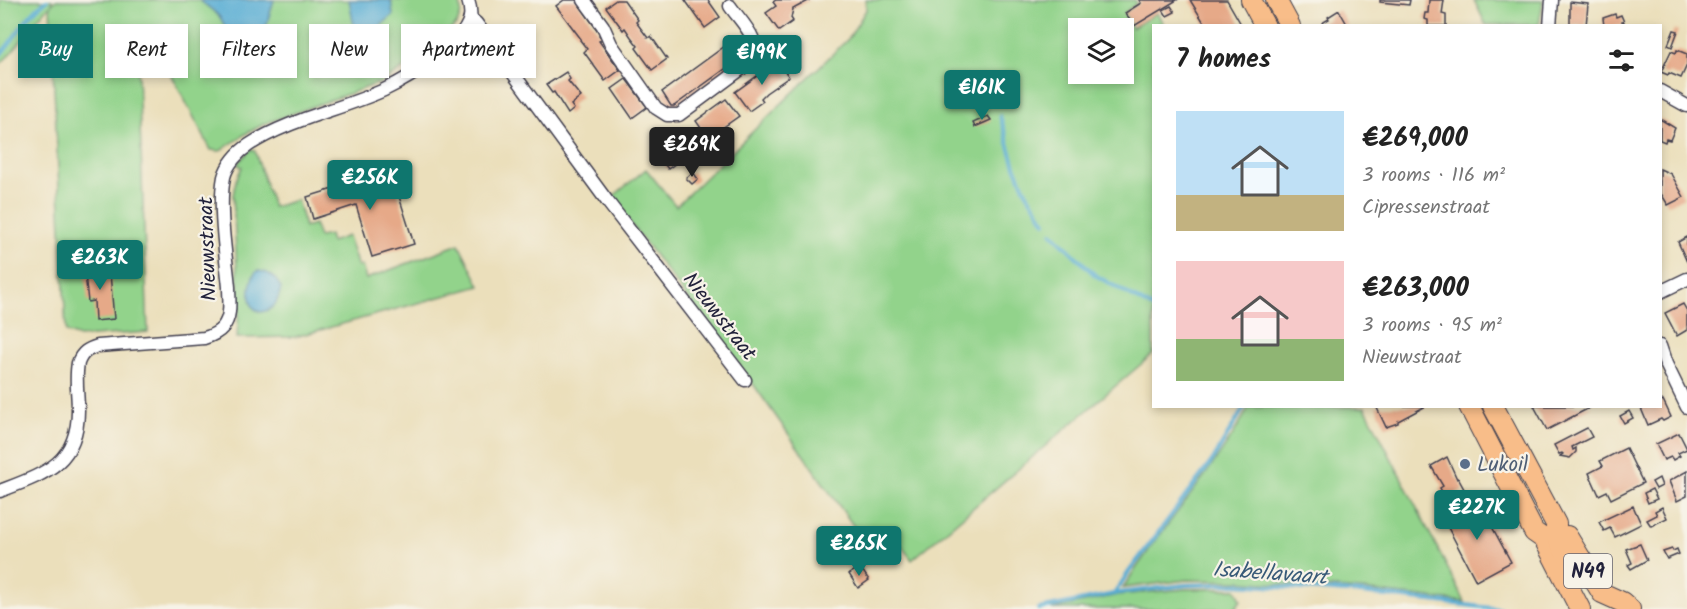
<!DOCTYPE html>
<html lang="en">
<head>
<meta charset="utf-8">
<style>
  :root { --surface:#fff; --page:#f6f6f6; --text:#222; --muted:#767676; --accent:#0f766e }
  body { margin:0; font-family:Kalam,sans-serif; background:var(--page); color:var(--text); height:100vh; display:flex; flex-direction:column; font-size:22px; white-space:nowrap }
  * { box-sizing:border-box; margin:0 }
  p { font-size:20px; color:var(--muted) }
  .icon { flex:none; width:33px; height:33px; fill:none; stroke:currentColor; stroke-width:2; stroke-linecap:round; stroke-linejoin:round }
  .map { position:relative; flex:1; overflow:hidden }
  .details { position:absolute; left:1152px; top:24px; width:510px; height:384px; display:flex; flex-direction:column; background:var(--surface); border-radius:0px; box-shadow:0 3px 9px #0003 }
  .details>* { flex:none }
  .guide { position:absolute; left:18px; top:24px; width:570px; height:54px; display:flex; gap:12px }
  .tools { position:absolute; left:1068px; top:18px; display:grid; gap:12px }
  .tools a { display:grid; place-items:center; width:66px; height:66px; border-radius:0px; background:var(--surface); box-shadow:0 3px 9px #0003; font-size:30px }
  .price { position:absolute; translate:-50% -51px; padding:0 14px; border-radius:6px; background:var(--accent); color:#fff; font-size:20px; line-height:39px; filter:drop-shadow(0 2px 3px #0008) }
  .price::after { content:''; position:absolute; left:50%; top:36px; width:18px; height:14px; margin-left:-9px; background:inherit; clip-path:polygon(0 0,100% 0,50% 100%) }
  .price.on { background:#222; color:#fff }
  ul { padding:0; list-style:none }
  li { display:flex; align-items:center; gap:18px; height:150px; padding:0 24px }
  li span { display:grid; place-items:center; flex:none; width:168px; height:120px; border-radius:0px; color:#555 }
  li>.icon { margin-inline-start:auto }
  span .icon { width:72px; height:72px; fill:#fffc; stroke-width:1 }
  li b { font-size:26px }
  h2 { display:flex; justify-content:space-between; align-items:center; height:72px; padding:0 24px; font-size:26px }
  .tag { padding:0 21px; border-radius:0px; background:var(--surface); box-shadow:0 3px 9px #0003; font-size:21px; line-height:54px }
  .tag.on { background:var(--accent); color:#fff }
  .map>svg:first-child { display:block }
  .green { fill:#92d38b; stroke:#5a7a63; stroke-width:1.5; fill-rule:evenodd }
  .water { fill:#58add4; stroke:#3d6888; stroke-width:1.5 }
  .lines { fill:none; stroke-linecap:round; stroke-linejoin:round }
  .stream { stroke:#58add4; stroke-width:4 }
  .building { fill:#e6a988 }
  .street-casing { stroke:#403e4e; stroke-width:15 }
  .primary-casing { stroke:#403e4e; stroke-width:22 }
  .street { stroke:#fff; stroke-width:12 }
  .primary { stroke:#f8bd89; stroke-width:20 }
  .service-dot { fill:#5c6f8a; stroke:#f7f3e8; stroke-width:2 }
  .labels { text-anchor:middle; stroke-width:4.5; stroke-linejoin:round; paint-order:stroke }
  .shield { fill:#f7f3e8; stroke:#62616f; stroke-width:1.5 }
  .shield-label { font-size:20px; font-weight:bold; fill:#22223b }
  .street-label { font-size:21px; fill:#22223b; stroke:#f7f3e8 }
  .service-label { font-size:21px; fill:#4e5e75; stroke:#f7f3e8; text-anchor:start }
  .water-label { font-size:22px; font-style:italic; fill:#385a78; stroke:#f7f3e8 }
</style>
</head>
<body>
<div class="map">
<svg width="1687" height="609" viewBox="0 0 1687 609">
  <rect width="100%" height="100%" fill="#f7f3e8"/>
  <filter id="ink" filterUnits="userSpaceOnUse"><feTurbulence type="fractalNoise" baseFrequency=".0167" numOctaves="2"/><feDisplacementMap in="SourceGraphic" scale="12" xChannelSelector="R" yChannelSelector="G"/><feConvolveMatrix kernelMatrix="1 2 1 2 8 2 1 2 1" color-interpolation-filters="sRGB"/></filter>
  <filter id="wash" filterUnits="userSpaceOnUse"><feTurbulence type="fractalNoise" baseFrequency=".008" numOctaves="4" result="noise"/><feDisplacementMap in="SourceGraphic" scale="24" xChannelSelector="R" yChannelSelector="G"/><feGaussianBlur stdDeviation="1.35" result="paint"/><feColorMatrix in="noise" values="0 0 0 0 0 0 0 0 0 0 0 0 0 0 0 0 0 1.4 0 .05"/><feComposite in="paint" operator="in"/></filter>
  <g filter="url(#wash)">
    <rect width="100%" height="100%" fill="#ebdfbb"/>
    <g class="green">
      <path d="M0,0H52V4L56,0H460L461,13L457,24L410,64L382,82L266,123L247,133L220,151L211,150L170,72L137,48L148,332L79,337L66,332L50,6C31,23 20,47 0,64Z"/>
      <path d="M866,0H1135L1137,3L1124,13L1132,28L1157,13L1164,25L1154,26L1153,354L912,560L891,532C878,540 869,543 857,531L751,381L611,198L646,169L676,206L849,38L866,10ZM1078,28H1124V74H1078Z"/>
      <path d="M1474,0L1543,1L1539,25H1486Z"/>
      <path d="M251,149L255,151L273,207L297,200L305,227L314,224L319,237L329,235L331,242L348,236L358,267L362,266L366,279L459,244L480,286L295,337L237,338L239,309L233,195L236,180L242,167L237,164Z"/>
      <path d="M1365,407L1465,602L1361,590L1236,581L1186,580L1123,588C1162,526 1214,472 1249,407Z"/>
      <path d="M1186,589H1236L1241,600L1235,609H1052L1118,595Z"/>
    </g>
    <g class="water">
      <path d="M199,0H274L253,69L248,72L235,70C228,54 231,34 221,19C217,12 206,6 199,0Z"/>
      <path d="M349,0H391L393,15L371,34L360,37C352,28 352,12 349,0Z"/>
      <path d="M257,271C269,271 276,277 281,288C278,301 275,310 261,312C258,311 255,310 253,307C247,298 250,277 257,271Z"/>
    </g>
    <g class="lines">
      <g class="stream">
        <path d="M0,55C17,36 26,15 47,0"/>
        <path d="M1000,116L1015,166L1026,192L1045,222"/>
        <path d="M1052,233L1095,275L1154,309"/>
        <path d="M1114,594L1128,573L1212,461L1245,406"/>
        <path d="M1039,609L1118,593L1186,585L1236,584L1361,593L1500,609"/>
      </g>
    </g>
    <g id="blocks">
      <g class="building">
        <path d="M564,0H576L600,34L599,35L602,39L599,41L620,70L605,81L584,52L587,49L580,40L581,39L556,6Z"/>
        <path d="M616,0H624L638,20L636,22L648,38L651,36L667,59L652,70L636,48L638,46L631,37L625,28L623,30L606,7Z"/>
        <path d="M685,0H708L720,17L705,28Z"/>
        <path d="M776,0H810L793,9L791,18L793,21L779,31L766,13L776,6L773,2Z"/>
        <path d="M1139,0H1177L1134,26L1125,13L1141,3Z"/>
        <path d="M1190,0H1227L1242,26H1206Z"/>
        <path d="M1380,0H1410L1409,5L1380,2Z"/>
        <path d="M1429,0H1444L1442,14L1446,15V26H1428V20L1424,19L1425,13H1428Z"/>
        <path d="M1570,2L1588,4L1586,26L1570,25Z"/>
        <path d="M1171,6L1175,12L1167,16L1163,10Z"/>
        <path d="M1339,10L1348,26H1324L1322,23L1329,19L1328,17Z"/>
        <path d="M1615,14L1616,17L1621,15L1624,22H1622L1623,26H1604L1603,18Z"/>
        <path d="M1674,30L1678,31L1672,47L1668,45Z"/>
        <path d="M736,38L747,53L674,106H671L662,92Z"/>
        <path d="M1677,50L1687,54V65L1681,78L1669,73L1668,75L1661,72L1671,51L1676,53Z"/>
        <path d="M778,61L789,77L766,93L761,98L763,101L749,111L735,92Z"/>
        <path d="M566,72L570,79L568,81L581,97L571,105L574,109L568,114L554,92L552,93L546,85Z"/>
        <path d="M626,79L647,107L632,118L612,89Z"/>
        <path d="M726,99L739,116L708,138L696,121Z"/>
        <path d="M988,116L991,120L975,127L973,123Z"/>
        <path d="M1660,119L1675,128L1670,140L1666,139L1665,142L1660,140Z"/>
        <path d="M671,139L684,157L668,169L655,151Z"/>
        <path d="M1660,169L1671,174L1684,197L1668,205L1660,192Z"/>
        <path d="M391,171L414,244L372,257L356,205L313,219L307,197Z"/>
        <path d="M693,172L698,179L692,184L686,178Z"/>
        <path d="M1687,237V262L1678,242Z"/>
        <path d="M109,262L114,319L95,321L94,301L88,302L85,274H91L90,264Z"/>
        <path d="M1683,304L1687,311V330L1677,336L1665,313Z"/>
        <path d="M1663,400L1671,417L1663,421L1661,419L1648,425L1640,406H1660V402Z"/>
        <path d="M1376,406H1426L1398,421V423L1386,427Z"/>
        <path d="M1534,406H1593L1547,430Z"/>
        <path d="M1629,411L1633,418L1624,423L1620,416Z"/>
        <path d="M1587,428L1592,437L1572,447L1573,450L1576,448V452L1570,458L1560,456L1563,454L1562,453L1559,454L1554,445Z"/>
        <path d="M1679,433L1687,449L1678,453L1680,456L1673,460L1671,457L1664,460L1656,444Z"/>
        <path d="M1626,448L1643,483L1611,499L1607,491L1599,495L1589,473L1603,466L1600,461Z"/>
        <path d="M1447,457L1457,479L1458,478L1464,489L1446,499L1440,488L1443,486L1431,466Z"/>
        <path d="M1687,471V496L1677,501L1669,481Z"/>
        <path d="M1659,478L1662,486L1656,489L1652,482Z"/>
        <path d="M1652,489L1657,499L1648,503L1644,493Z"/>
        <path d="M1478,501L1511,562L1476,581L1443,518Z"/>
        <path d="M1633,506L1641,524L1615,537L1610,528L1604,531L1599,522Z"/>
        <path d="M1662,507L1667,518L1651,526L1647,520L1657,515L1655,511Z"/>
        <path d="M1640,544L1647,560L1631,569L1628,565L1632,563L1626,549Z"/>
        <path d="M1672,549L1673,551L1677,549L1679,554L1667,559L1663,552Z"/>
        <path d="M860,567L869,580L858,588L849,574Z"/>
      </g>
    </g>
  </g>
  <g filter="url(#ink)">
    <use href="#blocks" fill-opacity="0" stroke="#403e4e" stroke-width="1.5"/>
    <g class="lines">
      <g class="street-casing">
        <g id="street">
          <path d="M584,0L603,26L611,44L656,108L667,115H679L752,61C763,41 741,22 730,6"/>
          <path d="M470,18L476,23L607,201L745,380"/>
          <path d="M1550,26L1552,0"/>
          <path d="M1660,91L1687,106"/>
          <path d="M1660,292L1687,279"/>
          <path d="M1660,346L1666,364L1687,407"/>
          <path d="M0,491C44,474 78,464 78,410C78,394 75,379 78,363C82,352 88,349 98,346L204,338C211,336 218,333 223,327C232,316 229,300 229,287C226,255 218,208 224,177C227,165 238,152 249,145C289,119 340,110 384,90C409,78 463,46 470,18C471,12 470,6 468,0"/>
        </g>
      </g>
      <g class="primary-casing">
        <g id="primary">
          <path d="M1251,0L1265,26"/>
          <path d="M1276,0L1290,26"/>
          <path d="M1469,406L1534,532L1544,539L1580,609"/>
          <path d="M1493,406L1556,524V534L1566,554"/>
          <path d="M1567,536L1602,593L1622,602L1630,609"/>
        </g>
      </g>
      <use href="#street" class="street"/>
      <use href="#primary" class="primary"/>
    </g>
  </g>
  <circle class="service-dot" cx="1465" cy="464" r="6"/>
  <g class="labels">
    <rect class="shield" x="1564" y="554" width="48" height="34" rx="4.5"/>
    <g class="shield-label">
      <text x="1588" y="578">N49</text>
    </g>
    <g class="street-label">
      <text transform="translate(207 249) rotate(-92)" y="7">Nieuwstraat</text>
      <text transform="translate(720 316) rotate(52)" y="7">Nieuwstraat</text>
    </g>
    <g class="service-label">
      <text x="1477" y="471">Lukoil</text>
    </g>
    <g class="water-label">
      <text transform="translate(1270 572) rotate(4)" y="8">Isabellavaart</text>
    </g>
  </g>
</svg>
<div class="tools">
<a><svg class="icon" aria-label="layers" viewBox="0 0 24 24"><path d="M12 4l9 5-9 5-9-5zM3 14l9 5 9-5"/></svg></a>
</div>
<b class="price" style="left:762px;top:86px">€199K</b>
<b class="price" style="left:982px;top:121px">€161K</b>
<b class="price on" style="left:692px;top:178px">€269K</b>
<b class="price" style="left:370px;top:211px">€256K</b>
<b class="price" style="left:100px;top:291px">€263K</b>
<b class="price" style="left:1477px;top:541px">€227K</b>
<b class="price" style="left:859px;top:577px">€265K</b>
<div class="guide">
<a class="tag on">Buy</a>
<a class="tag">Rent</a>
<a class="tag">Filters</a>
<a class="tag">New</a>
<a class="tag">Apartment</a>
</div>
<section class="details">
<h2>7 homes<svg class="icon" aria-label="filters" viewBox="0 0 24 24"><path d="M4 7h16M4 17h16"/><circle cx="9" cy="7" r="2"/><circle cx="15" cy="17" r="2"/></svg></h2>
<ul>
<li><span style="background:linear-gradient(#bfe0f5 70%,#c2b280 0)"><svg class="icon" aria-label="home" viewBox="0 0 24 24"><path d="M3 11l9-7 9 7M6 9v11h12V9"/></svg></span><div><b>€269,000</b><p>3 rooms · 116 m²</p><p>Cipressenstraat</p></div></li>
<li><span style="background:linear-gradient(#f6c9c9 65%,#8fb573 0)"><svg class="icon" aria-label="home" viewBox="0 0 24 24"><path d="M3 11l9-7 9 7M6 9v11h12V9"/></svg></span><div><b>€263,000</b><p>3 rooms · 95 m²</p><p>Nieuwstraat</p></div></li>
</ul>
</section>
</div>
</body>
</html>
